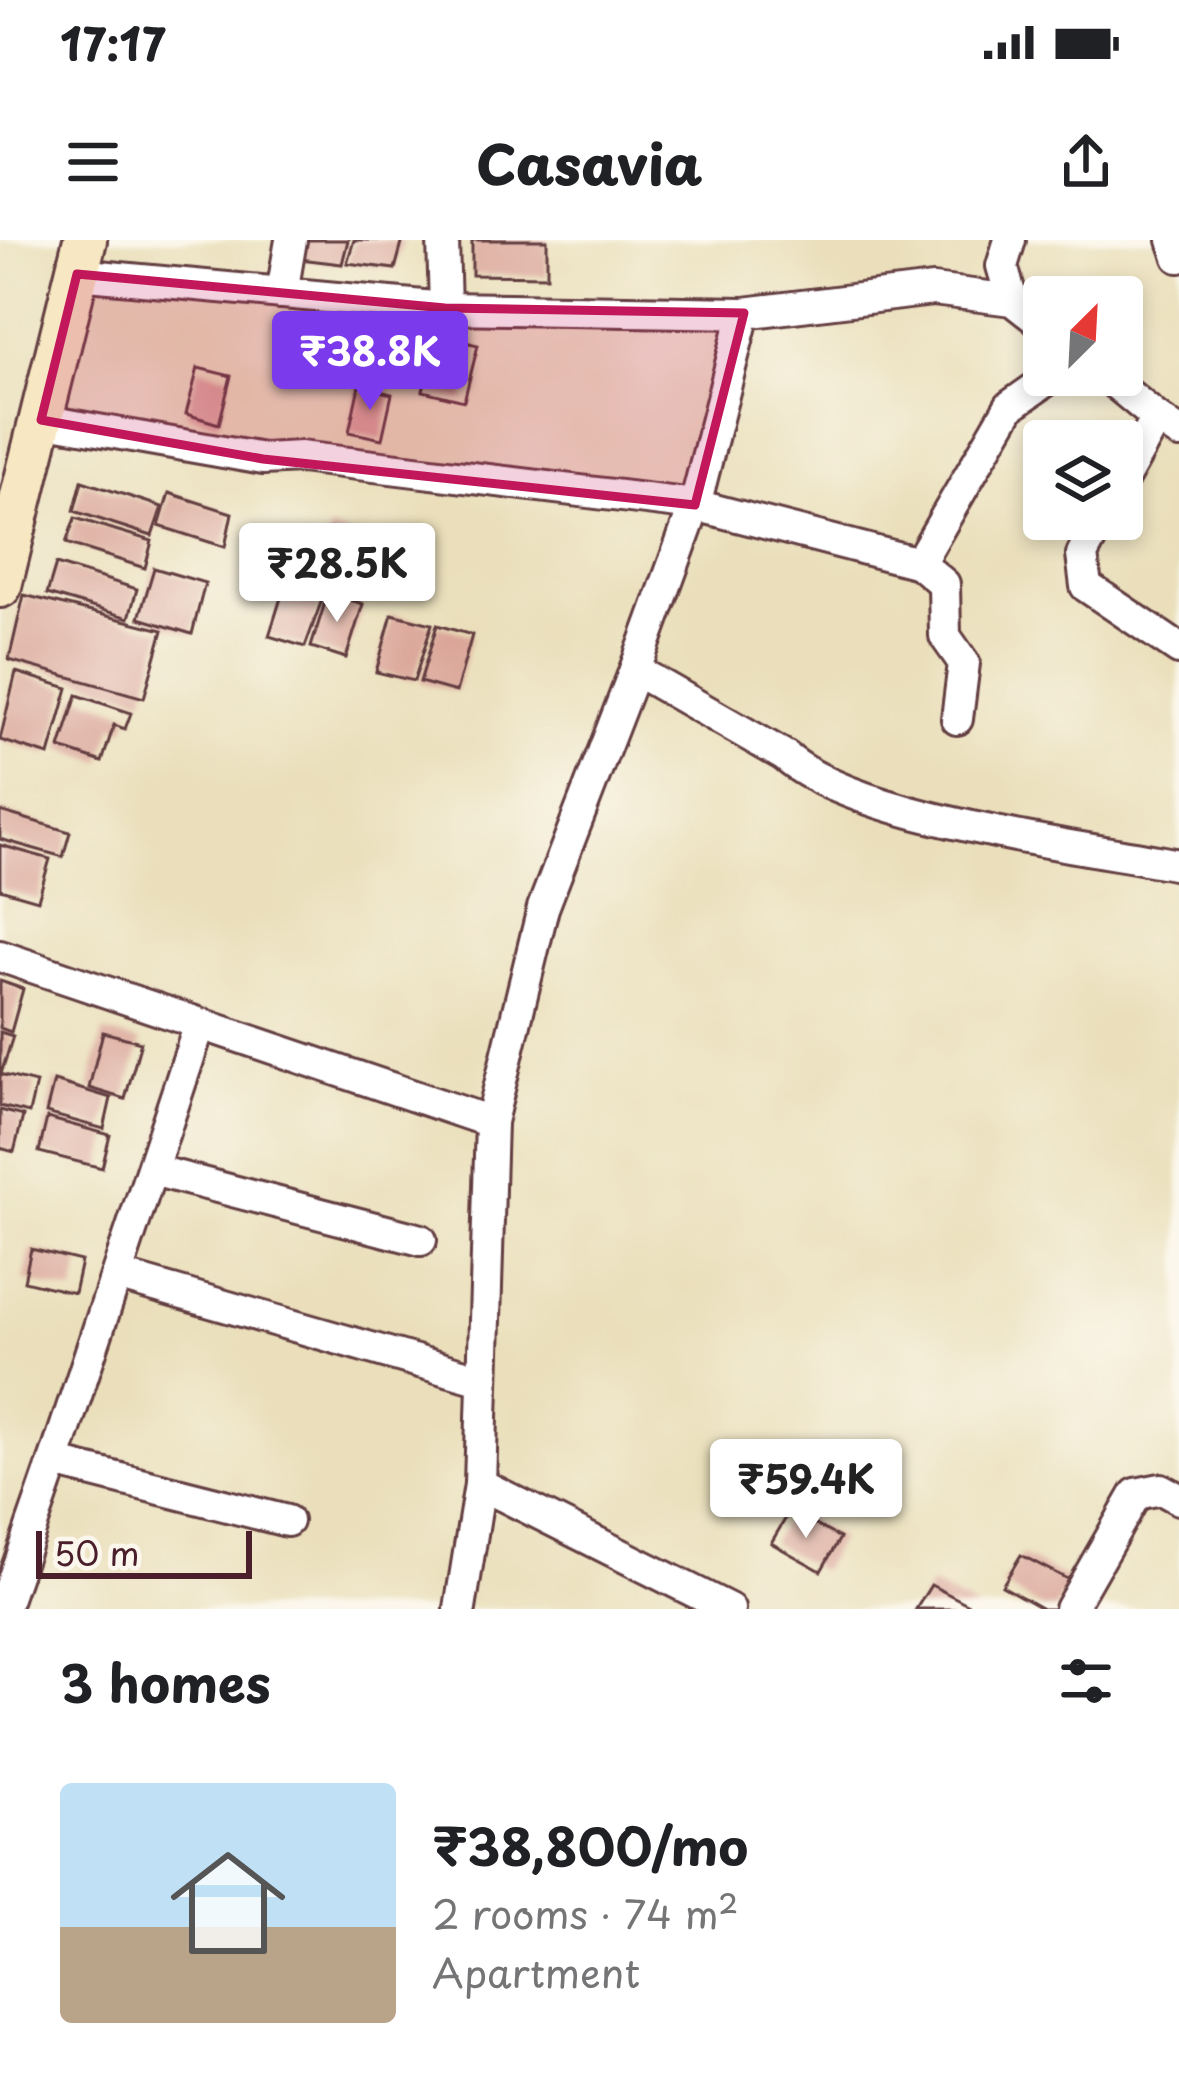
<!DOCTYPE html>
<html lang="en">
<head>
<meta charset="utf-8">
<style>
  :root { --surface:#fff; --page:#f6f6f6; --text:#202124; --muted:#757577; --line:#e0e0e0; --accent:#7c3aed }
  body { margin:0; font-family:"Playpen Sans",sans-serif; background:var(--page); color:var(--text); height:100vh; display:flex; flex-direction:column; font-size:45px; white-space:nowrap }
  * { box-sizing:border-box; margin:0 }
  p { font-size:39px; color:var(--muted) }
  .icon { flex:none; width:66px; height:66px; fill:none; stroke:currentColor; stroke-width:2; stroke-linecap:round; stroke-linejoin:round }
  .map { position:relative; height:1369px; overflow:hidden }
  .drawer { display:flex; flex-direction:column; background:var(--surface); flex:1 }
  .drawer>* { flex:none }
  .needle { width:78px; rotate:24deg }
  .controls { position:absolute; left:1023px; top:36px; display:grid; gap:24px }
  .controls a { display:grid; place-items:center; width:120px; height:120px; border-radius:12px; background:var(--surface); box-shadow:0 6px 18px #0003; font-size:60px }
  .scale { position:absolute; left:36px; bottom:30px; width:216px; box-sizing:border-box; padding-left:12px; border:6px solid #4a1f2b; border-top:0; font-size:33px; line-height:42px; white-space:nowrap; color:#4a1f2b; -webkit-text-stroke:9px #fbf7ec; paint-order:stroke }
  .price { position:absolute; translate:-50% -102px; padding:0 27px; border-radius:12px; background:#fff; color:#222; font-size:39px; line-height:78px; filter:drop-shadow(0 3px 6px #0008) }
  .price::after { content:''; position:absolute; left:50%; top:72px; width:36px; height:27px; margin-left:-18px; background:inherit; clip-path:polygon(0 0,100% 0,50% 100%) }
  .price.on { background:var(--accent); color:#fff }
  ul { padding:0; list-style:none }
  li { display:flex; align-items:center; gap:36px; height:300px; padding:0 60px }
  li+li { border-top:3px solid var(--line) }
  li span { display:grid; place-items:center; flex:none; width:336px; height:240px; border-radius:12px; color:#555 }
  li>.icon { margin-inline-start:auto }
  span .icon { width:144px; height:144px; fill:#fffc; stroke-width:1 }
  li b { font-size:51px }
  h2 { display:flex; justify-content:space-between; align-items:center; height:144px; padding:0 60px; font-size:51px }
  .status { display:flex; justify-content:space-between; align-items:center; height:84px; padding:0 60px; background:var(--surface); direction:ltr }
  .status svg { height:33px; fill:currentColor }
  header { display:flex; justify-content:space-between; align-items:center; height:156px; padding:0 60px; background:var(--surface); font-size:54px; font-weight:800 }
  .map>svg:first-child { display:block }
  .building { fill:#daa598 }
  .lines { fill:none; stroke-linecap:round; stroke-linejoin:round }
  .street-casing { stroke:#623c40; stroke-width:36 }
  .secondary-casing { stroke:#623c40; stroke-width:48 }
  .street { stroke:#fff; stroke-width:30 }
  .secondary { stroke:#f7e8c3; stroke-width:42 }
  .marked { fill:#c2185b; fill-opacity:0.2; stroke:#c2185b; stroke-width:9; stroke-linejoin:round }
</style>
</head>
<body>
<div class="status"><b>17:17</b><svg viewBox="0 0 49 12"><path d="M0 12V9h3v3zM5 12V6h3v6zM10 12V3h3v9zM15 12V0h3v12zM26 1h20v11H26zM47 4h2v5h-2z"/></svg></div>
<header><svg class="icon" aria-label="menu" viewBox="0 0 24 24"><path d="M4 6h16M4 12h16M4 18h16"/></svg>Casavia<svg class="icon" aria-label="share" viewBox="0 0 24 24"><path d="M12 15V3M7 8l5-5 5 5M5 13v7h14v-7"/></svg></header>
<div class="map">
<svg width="1179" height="1369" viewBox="0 0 1179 1369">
  <rect width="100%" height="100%" fill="#fbf7ec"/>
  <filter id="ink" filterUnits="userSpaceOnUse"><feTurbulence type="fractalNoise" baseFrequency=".00833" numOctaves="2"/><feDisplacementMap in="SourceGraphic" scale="24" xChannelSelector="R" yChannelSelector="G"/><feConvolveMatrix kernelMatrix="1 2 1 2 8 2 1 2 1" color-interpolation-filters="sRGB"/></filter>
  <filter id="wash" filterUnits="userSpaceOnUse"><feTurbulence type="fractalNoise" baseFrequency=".004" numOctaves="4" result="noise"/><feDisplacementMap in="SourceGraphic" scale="48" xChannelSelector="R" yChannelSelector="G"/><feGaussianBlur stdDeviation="2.7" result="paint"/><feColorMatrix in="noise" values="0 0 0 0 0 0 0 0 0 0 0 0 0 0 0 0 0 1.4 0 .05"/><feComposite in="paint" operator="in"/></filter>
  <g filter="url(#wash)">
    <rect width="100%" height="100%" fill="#eadfba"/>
    <g id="blocks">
      <g class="building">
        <path d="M305,0H348L342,24L300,19Z"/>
        <path d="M354,0H403L395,29L347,23Z"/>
        <path d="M472,0H547V36L472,35Z"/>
        <path d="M303,80L329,87L315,141L289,135Z"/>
        <path d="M436,95L478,105L464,161L423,151Z"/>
        <path d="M198,128L231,136L219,184L186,174Z"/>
        <path d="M359,146L392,154L382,199L349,192Z"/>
        <path d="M82,241L162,267L152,296L74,271Z"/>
        <path d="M169,253L232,273L225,307L159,286Z"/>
        <path d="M75,278L152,301L145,328L66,303Z"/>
        <path d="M330,289L413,313L402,344L320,319Z"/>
        <path d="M56,324L137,349L129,378L47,354Z"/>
        <path d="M154,328L205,343L192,394L139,378Z"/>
        <path d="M286,342L324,354L305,407L269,396Z"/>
        <path d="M328,353L363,364L346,418L311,407Z"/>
        <path d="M24,355L163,390L144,458L9,420Z"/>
        <path d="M392,374L432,384L414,441L376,432Z"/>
        <path d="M437,385L472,395L456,452L420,442Z"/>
        <path d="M16,432L68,448L49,515L0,500Z"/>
        <path d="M77,455L131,473L125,489L114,485L102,522L60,508Z"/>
        <path d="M0,571L70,592L63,617L0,599Z"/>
        <path d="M0,605L50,619L38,660L0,649Z"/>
        <path d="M0,741L23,749L11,792L0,788Z"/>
        <path d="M0,792L13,796L1,834H0Z"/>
        <path d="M103,792L141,802L125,859L89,848Z"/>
        <path d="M0,834L36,843L29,873L0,866Z"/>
        <path d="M54,841L111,858L104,889L46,873Z"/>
        <path d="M0,870L23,876L14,912L0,908Z"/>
        <path d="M47,878L110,895L102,928L39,912Z"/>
        <path d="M31,1009L81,1021L74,1053L24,1041Z"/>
        <path d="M790,1271L840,1298L821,1331L771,1303Z"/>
        <path d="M1021,1315L1071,1341L1055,1369H1043L1002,1346Z"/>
        <path d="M931,1345L977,1369H916Z"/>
      </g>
    </g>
  </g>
  <g filter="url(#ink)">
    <use href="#blocks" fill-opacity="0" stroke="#623c40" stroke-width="3"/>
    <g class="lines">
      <g class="street-casing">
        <g id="street">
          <path d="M443,0L445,68"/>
          <path d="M1010,0L1002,26L1012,60"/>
          <path d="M1173,0L1179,17"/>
          <path d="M77,34L445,68L744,73"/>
          <path d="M282,53L291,0"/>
          <path d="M1105,135L1157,178"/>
          <path d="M41,180L263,219L300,217L695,265L744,73L933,50L1012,60L1044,85"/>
          <path d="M1122,241L1157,178L1179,193"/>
          <path d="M1101,279L1082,315L1086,346L1179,409"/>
          <path d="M919,323L1010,166L1054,135"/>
          <path d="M957,479L964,423L945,396L944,344L919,323L695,265L635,430L785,516C855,579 1081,606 1179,625"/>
          <path d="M0,716L491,882"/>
          <path d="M200,784L54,1222L287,1281"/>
          <path d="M152,930L421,1000"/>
          <path d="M117,1035L482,1140"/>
          <path d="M480,1244L729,1369"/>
          <path d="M3,1369L54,1222"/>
          <path d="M460,1369L480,1244L491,882L543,668L635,430"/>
          <path d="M1070,1369L1136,1254L1161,1249L1179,1259"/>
        </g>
      </g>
      <g class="secondary-casing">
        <path id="secondary" d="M0,346L85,0"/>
      </g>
      <use href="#street" class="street"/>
      <use href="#secondary" class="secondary"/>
    </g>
  </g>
  <path class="marked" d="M77,34L445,68L744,73L695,265L263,219L41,180Z"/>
</svg>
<div class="controls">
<a><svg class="needle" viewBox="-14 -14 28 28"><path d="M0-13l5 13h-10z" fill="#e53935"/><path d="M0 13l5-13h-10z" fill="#757577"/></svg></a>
<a><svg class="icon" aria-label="layers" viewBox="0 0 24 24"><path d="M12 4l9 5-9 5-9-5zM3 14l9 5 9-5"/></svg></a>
</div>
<div class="scale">50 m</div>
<b class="price on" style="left:370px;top:173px">₹38.8K</b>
<b class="price" style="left:337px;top:385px">₹28.5K</b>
<b class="price" style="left:806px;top:1301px">₹59.4K</b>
</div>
<section class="drawer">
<h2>3 homes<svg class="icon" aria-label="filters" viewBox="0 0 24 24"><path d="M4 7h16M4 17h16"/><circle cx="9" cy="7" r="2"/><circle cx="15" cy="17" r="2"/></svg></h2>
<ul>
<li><span style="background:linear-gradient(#bfe0f5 60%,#b9a48a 0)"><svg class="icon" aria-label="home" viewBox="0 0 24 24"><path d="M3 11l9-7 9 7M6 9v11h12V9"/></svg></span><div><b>₹38,800/mo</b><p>2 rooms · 74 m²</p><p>Apartment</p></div></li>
</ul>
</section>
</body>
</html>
